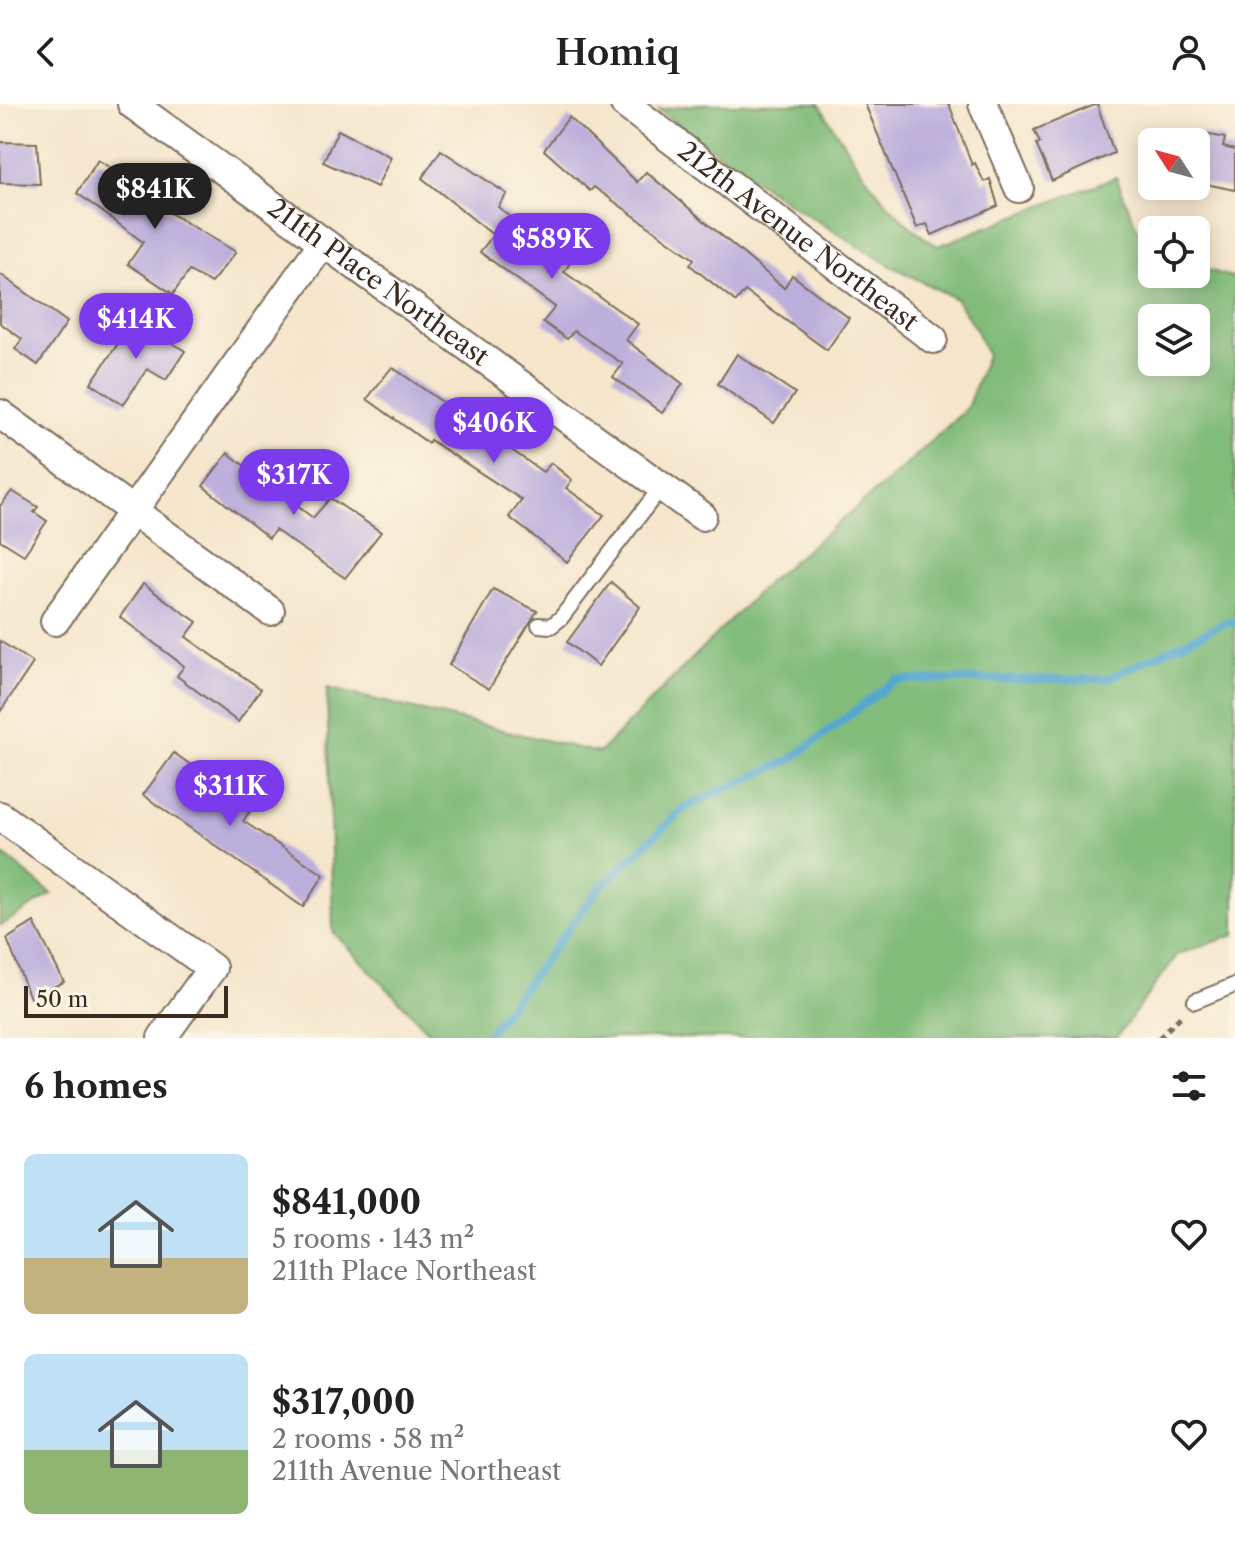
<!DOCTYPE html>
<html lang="en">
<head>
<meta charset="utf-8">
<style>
  :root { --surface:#fff; --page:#f6f6f6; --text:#222; --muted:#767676; --accent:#7c3aed }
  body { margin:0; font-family:"Libre Caslon Text",serif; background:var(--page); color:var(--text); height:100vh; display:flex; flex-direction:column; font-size:30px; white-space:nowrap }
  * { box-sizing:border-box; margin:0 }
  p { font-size:26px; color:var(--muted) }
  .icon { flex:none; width:44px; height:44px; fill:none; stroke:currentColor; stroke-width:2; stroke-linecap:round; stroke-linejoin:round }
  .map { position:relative; height:934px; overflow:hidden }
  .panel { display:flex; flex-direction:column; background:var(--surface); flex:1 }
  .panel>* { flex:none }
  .needle { width:52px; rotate:306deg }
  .buttons { position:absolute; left:1138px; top:24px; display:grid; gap:16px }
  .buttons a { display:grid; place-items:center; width:72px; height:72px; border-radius:12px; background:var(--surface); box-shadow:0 4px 20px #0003; font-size:40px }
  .scale { position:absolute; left:24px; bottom:20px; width:204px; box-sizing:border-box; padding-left:8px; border:4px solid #3b2a1e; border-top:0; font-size:22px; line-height:28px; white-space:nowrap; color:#3b2a1e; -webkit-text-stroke:6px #fcf5e5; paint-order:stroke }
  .price { position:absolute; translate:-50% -68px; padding:0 18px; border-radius:28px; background:var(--accent); color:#fff; font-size:26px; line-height:52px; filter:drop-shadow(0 2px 4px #0008) }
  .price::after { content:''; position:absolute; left:50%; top:48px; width:24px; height:18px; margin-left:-12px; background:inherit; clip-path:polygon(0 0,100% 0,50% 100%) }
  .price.active { background:#222; color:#fff }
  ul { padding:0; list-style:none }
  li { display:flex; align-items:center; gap:24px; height:200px; padding:0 24px }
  li span { display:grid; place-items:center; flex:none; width:224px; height:160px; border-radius:12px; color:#555 }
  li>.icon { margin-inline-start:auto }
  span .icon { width:96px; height:96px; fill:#fffc; stroke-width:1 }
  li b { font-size:34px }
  h2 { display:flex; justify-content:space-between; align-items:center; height:96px; padding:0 24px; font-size:34px }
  header { display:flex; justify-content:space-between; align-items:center; height:104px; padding:0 24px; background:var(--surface); font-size:36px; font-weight:600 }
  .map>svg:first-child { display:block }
  .forest { fill:#82bc7a; stroke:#5e734c; stroke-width:2; fill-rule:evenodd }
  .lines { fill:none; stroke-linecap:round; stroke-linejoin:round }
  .stream { stroke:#53a7ce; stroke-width:8 }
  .building { fill:#bbafdc }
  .lane-casing { stroke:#7c6c5b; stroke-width:18 }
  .street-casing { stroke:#7c6c5b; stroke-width:32 }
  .path { stroke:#7c6c5b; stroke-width:5; stroke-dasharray:6 6; stroke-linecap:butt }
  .lane { stroke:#fff; stroke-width:14 }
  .street { stroke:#fff; stroke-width:28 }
  .labels { text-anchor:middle; stroke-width:7; stroke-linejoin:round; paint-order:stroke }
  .street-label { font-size:26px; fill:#3b2a1e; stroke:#fcf5e5 }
</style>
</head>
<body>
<header><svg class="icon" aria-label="back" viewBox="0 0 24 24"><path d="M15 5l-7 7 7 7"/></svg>Homiq<svg class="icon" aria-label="person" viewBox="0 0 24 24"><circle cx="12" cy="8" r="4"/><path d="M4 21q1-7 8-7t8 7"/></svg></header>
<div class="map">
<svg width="1235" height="934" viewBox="0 0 1235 934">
  <rect width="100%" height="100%" fill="#fcf5e5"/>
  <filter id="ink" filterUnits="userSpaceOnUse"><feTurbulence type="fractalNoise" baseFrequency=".0125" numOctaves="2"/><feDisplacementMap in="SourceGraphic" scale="16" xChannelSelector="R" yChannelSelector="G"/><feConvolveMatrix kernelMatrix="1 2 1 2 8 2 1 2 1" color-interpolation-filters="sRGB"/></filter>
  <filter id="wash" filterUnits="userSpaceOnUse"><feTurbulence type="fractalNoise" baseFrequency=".006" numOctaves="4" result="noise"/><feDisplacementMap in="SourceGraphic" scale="32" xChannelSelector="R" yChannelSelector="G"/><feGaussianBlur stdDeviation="1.8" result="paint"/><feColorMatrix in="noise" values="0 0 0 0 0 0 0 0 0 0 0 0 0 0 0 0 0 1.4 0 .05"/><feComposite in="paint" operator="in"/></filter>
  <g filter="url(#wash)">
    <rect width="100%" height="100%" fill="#f5e6cc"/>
    <g class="forest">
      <path d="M700,0H819C850,50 886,113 938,142L1116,73L1145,144L1152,146V170H1196V162L1235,174V831L1178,850L1116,934H435L333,828L327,584L599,649L767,479L903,364L967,304L987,251L975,224L956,195L889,161L788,99L658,6ZM1152,214H1196V258H1152Z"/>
      <path d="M0,748L52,790L0,822Z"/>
    </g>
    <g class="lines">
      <path class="stream" d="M485,934L598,786L684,704L790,656L896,576L1107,575L1225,519L1235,518"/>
    </g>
    <g id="blocks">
      <g class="building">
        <path d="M865,0H949L972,61L975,59L984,78L990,75L998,102L932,131L927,120L917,124Z"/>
        <path d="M1097,0L1114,49L1052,77L1036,40L1040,39L1034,26Z"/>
        <path d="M569,13L637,78L646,68L784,184L792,171L849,214L827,246L745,187L736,198L690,161L694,155L594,83L590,87L544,46Z"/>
        <path d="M338,26L391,53L377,83L323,58Z"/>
        <path d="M1196,28L1225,34L1223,43L1235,46V86L1196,78Z"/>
        <path d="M0,38L37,39L40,80L0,79Z"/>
        <path d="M441,46L507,90L498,103L570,159L564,168L638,220L626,236L683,280L662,309L613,273L623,260L574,227L567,235L543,218L555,203L480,148L493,131L422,74Z"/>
        <path d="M98,56L153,91L150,97L236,148L211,179L189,167L173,190L128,160L143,138L77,89Z"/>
        <path d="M0,170L67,218L38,261L15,245L22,235L0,219Z"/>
        <path d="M135,215L185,247L166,276L147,265L123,301L91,279Z"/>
        <path d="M737,250L795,289L774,319L718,280Z"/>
        <path d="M392,263L543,368L551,359L572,376L566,384L604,411L567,458L509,413L522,396L430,336L428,339L367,295Z"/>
        <path d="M228,349L313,414L330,394L381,428L345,474L275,426L269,434L203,382Z"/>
        <path d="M12,387L38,403L34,408L47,417L24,451L0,436V402Z"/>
        <path d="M611,478L640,503L598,562L567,538Z"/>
        <path d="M143,480L197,518L186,533L261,585L238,618L177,572L184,562L120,513Z"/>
        <path d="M493,485L537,507L489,585L449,561Z"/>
        <path d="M0,537L33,559L0,608Z"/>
        <path d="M174,649L252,704L243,717L324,771L303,803L143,691Z"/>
        <path d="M34,818L64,878L30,894L7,835Z"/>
      </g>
    </g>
  </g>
  <g filter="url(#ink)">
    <use href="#blocks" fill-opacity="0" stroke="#7c6c5b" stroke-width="2"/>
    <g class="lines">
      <g class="lane-casing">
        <g id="lane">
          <path d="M539,521L551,522L561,514L662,382"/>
          <path d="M1195,897L1235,881"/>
        </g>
      </g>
      <g class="street-casing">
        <g id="street">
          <path id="s1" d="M132,0L702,412"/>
          <path id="s2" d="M625,0L933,235"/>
          <path d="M983,0L1019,84"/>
          <path d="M0,310L270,507"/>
          <path d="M55,517L322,140"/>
          <path d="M0,712L212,864L162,934"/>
        </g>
      </g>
      <path class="path" d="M1159,934L1184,909"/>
      <use href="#lane" class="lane"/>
      <use href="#street" class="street"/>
    </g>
  </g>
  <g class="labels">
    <g class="street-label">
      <text dy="9" stroke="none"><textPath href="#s2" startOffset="218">212th Avenue Northeast</textPath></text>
      <text dy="9" stroke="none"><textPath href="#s1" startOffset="304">211th Place Northeast</textPath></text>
    </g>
  </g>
</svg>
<div class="buttons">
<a><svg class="needle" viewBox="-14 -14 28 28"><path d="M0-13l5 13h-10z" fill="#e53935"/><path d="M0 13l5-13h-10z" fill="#767676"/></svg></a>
<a><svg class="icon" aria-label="locate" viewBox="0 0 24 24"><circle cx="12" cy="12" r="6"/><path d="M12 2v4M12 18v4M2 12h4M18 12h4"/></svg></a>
<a><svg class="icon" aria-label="layers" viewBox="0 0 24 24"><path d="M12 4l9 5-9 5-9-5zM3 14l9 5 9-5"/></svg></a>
</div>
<div class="scale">50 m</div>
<b class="price active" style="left:155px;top:127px">$841K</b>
<b class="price" style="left:552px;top:177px">$589K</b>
<b class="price" style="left:136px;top:257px">$414K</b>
<b class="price" style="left:494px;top:361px">$406K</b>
<b class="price" style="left:294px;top:413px">$317K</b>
<b class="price" style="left:230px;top:724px">$311K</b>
</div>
<section class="panel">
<h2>6 homes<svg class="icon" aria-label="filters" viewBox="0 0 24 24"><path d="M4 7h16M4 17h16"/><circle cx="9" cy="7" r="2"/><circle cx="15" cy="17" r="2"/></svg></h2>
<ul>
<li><span style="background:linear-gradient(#bfe0f5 65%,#c2b280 0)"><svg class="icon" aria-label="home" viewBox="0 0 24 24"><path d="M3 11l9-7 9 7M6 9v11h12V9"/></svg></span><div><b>$841,000</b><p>5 rooms · 143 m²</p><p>211th Place Northeast</p></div><svg class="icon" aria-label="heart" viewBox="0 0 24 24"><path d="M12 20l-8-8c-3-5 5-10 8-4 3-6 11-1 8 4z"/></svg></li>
<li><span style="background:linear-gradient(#bfe0f5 60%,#8fb573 0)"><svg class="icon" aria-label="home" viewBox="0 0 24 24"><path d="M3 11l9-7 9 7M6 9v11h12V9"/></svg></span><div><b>$317,000</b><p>2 rooms · 58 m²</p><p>211th Avenue Northeast</p></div><svg class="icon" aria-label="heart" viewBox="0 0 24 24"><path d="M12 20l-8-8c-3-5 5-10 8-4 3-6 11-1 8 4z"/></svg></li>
</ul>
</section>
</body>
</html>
